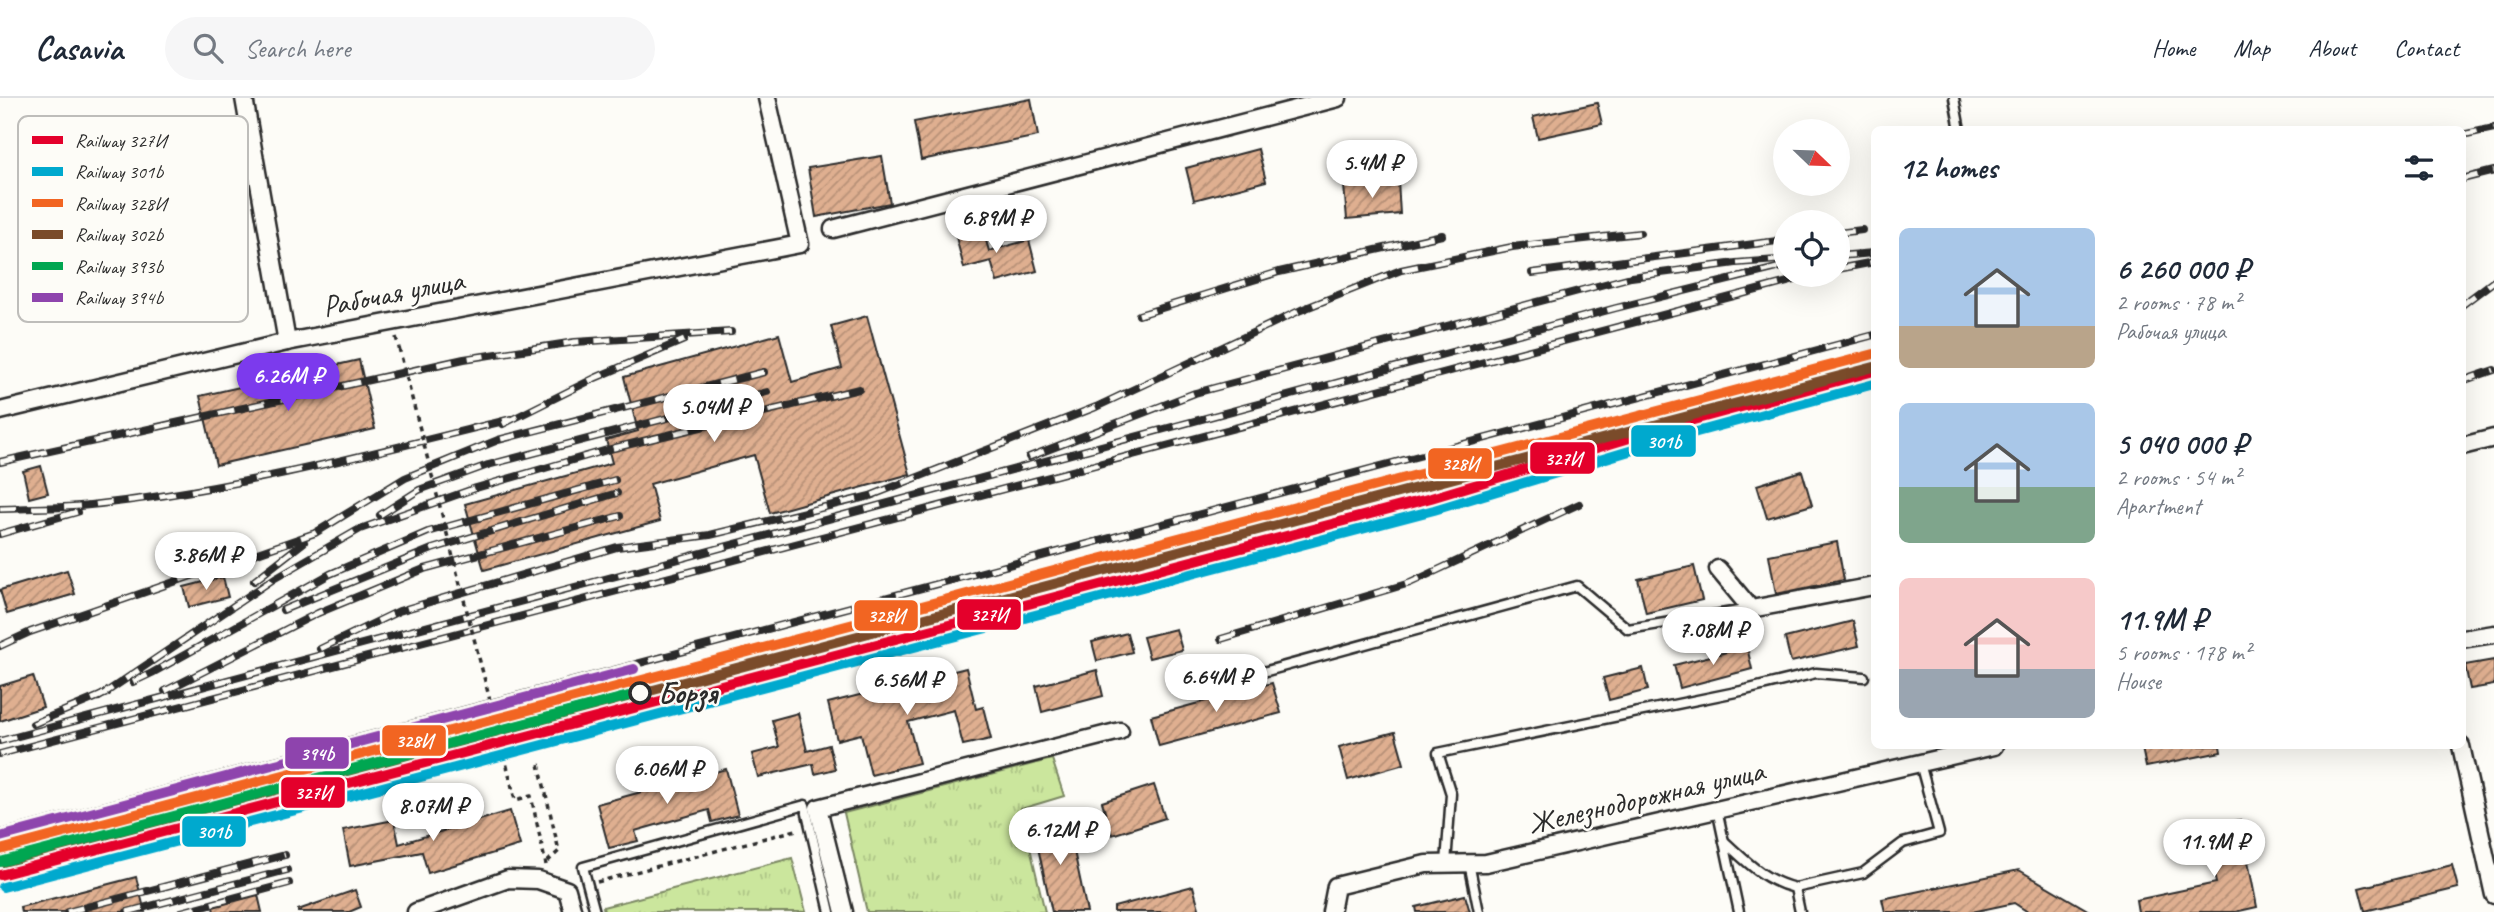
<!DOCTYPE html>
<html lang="en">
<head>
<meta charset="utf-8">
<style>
  :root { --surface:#fff; --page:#f6f6f7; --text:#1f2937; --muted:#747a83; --line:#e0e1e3; --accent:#7c3aed }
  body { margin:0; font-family:Caveat,sans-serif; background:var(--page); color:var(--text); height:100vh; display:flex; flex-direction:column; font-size:26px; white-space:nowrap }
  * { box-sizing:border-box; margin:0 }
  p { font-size:23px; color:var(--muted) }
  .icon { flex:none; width:38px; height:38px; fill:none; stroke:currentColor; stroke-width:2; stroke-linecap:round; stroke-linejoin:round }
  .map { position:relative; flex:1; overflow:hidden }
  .drawer { position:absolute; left:1871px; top:28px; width:595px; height:623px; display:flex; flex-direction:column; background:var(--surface); border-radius:10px; box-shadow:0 7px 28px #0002 }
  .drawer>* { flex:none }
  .needle { width:46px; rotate:113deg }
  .buttons { position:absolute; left:1773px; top:21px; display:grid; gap:14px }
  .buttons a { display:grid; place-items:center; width:77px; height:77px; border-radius:50%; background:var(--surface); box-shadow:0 7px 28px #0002; font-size:35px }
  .price { position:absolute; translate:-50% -60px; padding:0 16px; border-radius:24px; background:#fff; color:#222; font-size:23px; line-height:46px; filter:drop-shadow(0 2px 4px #0008) }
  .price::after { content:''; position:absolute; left:50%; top:42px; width:21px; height:16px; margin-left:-10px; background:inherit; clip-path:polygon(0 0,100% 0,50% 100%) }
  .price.selected { background:var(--accent); color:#fff }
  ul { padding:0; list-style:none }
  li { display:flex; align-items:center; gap:21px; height:175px; padding:0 28px }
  li span { display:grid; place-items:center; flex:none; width:196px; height:140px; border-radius:10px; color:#555 }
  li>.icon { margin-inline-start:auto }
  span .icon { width:84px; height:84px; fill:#fffc; stroke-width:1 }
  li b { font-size:30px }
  h2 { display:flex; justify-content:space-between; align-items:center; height:84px; padding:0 28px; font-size:30px }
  header { display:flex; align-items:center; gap:42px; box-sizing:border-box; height:98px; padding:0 35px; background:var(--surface); border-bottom:2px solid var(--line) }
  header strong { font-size:33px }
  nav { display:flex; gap:38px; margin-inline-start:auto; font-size:24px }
  .search { width:490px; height:63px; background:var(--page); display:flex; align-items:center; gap:18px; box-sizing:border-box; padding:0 24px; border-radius:38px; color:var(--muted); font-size:26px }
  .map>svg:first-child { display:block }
  .park { fill:url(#park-tufts); stroke:#7b8864; stroke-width:2 }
  .building { fill:url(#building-hatch); stroke:#2b2b2b; stroke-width:2 }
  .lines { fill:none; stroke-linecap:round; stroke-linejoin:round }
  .service-casing { stroke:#2b2b2b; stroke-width:13 }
  .minor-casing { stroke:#2b2b2b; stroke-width:21 }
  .path { stroke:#2b2b2b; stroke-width:3.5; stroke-dasharray:5 5; stroke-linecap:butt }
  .service { stroke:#fdfcf7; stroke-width:8 }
  .minor { stroke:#fdfcf7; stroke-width:16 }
  .rail-casing { stroke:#2b2b2b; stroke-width:8 }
  .rail { stroke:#fdfcf7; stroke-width:5; stroke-dasharray:16; stroke-linecap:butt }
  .path-bridge { stroke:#2b2b2b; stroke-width:3.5; stroke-dasharray:5 5; stroke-linecap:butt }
  .rail-1-casing { stroke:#fdfcf7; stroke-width:16 }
  .rail-2-casing { stroke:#fdfcf7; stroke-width:16 }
  .rail-3-casing { stroke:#fdfcf7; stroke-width:16 }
  .rail-4-casing { stroke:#fdfcf7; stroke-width:16 }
  .rail-5-casing { stroke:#fdfcf7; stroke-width:16 }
  .rail-6-casing { stroke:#fdfcf7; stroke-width:16 }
  .rail-1 { stroke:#e4002b; stroke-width:10 }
  .rail-2 { stroke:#00a9ce; stroke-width:10 }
  .rail-3 { stroke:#f26522; stroke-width:10 }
  .rail-4 { stroke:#7a4b2a; stroke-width:10 }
  .rail-5 { stroke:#00a651; stroke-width:10 }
  .rail-6 { stroke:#8e44ad; stroke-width:10 }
  .stop-dot { fill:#fdfcf7; stroke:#2b2b2b; stroke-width:3.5 }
  .labels { text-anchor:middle; stroke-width:5; stroke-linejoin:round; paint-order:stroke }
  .street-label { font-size:30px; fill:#2b2b2b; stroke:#fdfcf7 }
  .stop-label { font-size:30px; font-weight:bold; fill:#2b2b2b; stroke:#fdfcf7; text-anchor:start }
  .key { fill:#fdfcf7; stroke:#bebdba; stroke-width:2 }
  .key-label { font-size:19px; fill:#2b2b2b }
  .line-badge { stroke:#fdfcf7; stroke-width:2.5 }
  .badge-label { font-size:19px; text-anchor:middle; font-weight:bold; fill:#fff }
</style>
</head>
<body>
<header>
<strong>Casavia</strong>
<div class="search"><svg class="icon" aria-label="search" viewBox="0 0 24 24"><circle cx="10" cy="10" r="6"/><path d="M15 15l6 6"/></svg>Search here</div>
<nav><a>Home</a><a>Map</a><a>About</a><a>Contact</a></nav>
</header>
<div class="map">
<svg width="2494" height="814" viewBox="0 0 2494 814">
  <defs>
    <pattern id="park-tufts" width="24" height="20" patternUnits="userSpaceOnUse" patternTransform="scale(1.75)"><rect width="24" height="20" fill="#cbe69d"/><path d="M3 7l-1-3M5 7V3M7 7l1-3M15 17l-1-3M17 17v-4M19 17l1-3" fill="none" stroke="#aec587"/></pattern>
    <pattern id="building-hatch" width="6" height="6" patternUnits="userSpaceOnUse" patternTransform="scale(1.75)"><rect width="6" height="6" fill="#dfaf90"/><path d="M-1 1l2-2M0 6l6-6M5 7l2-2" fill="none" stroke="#b58f76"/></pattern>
  </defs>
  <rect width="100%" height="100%" fill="#fdfcf7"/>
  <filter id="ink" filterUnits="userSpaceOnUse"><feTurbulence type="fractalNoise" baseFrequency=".0143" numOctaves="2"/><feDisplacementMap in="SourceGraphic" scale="14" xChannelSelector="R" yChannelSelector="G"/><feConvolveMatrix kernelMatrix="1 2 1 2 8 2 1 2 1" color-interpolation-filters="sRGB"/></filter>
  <g filter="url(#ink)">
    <g class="park">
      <path d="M1052,661L1064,698L1021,711L1045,814H867L844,715Z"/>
      <path d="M792,760L806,814H604L603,809Z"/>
    </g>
    <g class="building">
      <path d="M1031,1L1038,38L921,62L914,24Z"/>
      <path d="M1597,5L1602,26L1538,40L1533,19Z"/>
      <path d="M1258,51L1266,83L1194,102L1186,70Z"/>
      <path d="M882,58L890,105L816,119L808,70Z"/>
      <path d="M1398,83L1400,116L1347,121L1344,88Z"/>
      <path d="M982,128L989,153L1029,142L1037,173L997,184L991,163L964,170L955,135Z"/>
      <path d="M867,218L910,376L770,415L754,357L650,386L660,423L484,472L465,406L612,365L606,342L638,333L624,279L779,236L792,284L842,270L831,228Z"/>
      <path d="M359,262L375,331L216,367L200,298Z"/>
      <path d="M41,368L48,395L29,400L23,373Z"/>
      <path d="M1802,373L1812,407L1767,420L1757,387Z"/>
      <path d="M1837,444L1844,482L1776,496L1769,457Z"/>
      <path d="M1694,468L1702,502L1646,515L1638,481Z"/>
      <path d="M67,472L75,496L7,516L0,492Z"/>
      <path d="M223,479L228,499L189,509L184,489Z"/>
      <path d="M1853,523L1859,548L1791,564L1785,540Z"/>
      <path d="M1176,531L1182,552L1149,560L1143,539Z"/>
      <path d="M1127,535L1132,554L1097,563L1092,544Z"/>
      <path d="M1747,549L1752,571L1680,590L1674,567Z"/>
      <path d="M2494,562V587L2470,591L2465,567Z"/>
      <path d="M966,570L976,611L983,609L991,641L963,647L954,612L908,624L919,665L871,677L861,636L837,642L828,605Z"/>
      <path d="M1643,570L1648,592L1609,602L1603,580Z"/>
      <path d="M1097,572L1103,598L1042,614L1036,588Z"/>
      <path d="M33,578L43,609L0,623V588Z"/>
      <path d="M1272,585L1281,615L1159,648L1151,618Z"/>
      <path d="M798,615L807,653L829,647L835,671L815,676L813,666L758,679L752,656L779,649L772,622Z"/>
      <path d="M1395,634L1404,666L1348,682L1339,649Z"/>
      <path d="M2153,648H2220L2221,654L2146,669L2142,650Z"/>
      <path d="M726,671L738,717L712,724L709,712L635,733L638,743L609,750L597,706Z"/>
      <path d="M1154,687L1165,720L1112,737L1102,704Z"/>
      <path d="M510,713L520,747L428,775L422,754L350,768L343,732L394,722L399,746Z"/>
      <path d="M1067,720L1087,814H1052L1033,727Z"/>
      <path d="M2240,722L2257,809L2235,814H2138L2136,802L2216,785L2204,729Z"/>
      <path d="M2452,767L2458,790L2365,813L2359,790Z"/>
      <path d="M2019,772L2091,814H2028L2014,805L1972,814H1885L1882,801Z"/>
      <path d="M136,779L145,814H21L20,809Z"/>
      <path d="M1193,788L1200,814H1114V809Z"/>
      <path d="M355,792L361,809L349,814H298V812Z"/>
      <path d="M258,797L262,814H214L213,809Z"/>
      <path d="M1465,797L1470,814H1417L1416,809Z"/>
    </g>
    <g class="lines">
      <g class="service-casing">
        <g id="service">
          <path d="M1954,0L1960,32"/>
          <path d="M1201,591L1577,488L1628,531L1751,511"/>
          <path d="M1717,711L1739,814"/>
          <path d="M1724,743C1748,765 1763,782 1795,790"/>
          <path d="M1469,765L1479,814"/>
          <path d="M1446,766L1451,696L1438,655L1741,593L1816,575L1864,579"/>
          <path d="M595,814L583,769L805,707L830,814"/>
          <path d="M1800,814L1795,790L1863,775L1903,745L1939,735L1920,665"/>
        </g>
      </g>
      <g class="minor-casing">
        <g id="minor">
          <path d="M244,0L287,244"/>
          <path d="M833,131L1338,0"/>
          <path d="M0,313L287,244L800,146L767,0"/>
          <path d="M2462,348L2494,340"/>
          <path d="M1718,471L1751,511L1874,488"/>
          <path d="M2462,541L2494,536"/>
          <path d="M2461,648L2494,797"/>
          <path d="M416,814L508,781L538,782L567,792L573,814"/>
          <path d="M844,814L818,710L1120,633"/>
          <path d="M1331,814L1336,788L1426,766L1486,765L1994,648"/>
        </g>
      </g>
      <g class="path">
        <path d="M396,239L399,250"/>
        <path d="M426,654L572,615"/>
        <path d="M539,666L559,753L546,765"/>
        <path d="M509,676L515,702L531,698L546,767"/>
        <path d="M597,784L800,731"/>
      </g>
      <use href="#service" class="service"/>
      <use href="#minor" class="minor"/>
      <g class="rail-casing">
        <g id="rail">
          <path d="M2462,37L2494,30"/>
          <path d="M2462,81L2494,73"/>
          <path d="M1838,135L1862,132"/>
          <path d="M1838,158L1874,155"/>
          <path d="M1838,171L1874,164"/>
          <path d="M1532,175L1785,142"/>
          <path d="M2462,207L2494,183"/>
          <path d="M1139,217L1279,174L1442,137"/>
          <path d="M2462,283L2494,272"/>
          <path d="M503,326L595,280L684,242"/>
          <path d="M1029,359L1195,295L1631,179L1736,165L1778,162"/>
          <path d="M0,364L464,261L575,244L731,234"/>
          <path d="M0,411C27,410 54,410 80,408C226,394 369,356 511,321"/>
          <path d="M380,417L419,392L488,367L767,294"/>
          <path d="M0,436L77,414"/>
          <path d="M254,483L304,444"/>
          <path d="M283,512L432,451L617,395"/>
          <path d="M1221,541L1410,485L1579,406"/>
          <path d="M0,548L30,534L315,435L405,380L498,342L764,274"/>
          <path d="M320,551L399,513L617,449L710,437L870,398L1096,309L1301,212L1401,172L1512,149L1640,135"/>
          <path d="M133,584L152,575L330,476L428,434L615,382"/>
          <path d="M165,593L318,515L424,471L620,418"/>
          <path d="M99,599L275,480L360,431L476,390L614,350L859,291"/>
          <path d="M33,626L107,595"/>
          <path d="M0,643L1616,210L1785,168"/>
          <path d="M0,656L1814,177"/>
          <path d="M0,735L1874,237"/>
          <path d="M67,814L285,757"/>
          <path d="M127,814L287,772"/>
          <path d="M181,814L289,785"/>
        </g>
      </g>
      <use href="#rail" class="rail"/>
      <path class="path-bridge" d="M399,250L509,676"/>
      <g class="rail-1-casing">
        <path id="rail-1" d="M0,777L1431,400L1653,333L1874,273"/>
      </g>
      <g class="rail-2-casing">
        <path id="rail-2" d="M3,789L1434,412L1656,345L1874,286"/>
      </g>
      <g class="rail-3-casing">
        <path id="rail-3" d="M0,752L1874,256"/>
      </g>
      <g class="rail-4-casing">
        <path id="rail-4" d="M3,764L1874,269"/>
      </g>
      <g class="rail-5-casing">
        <path id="rail-5" d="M0,764L640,595"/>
      </g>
      <g class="rail-6-casing">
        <path id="rail-6" d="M0,739L634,571"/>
      </g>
      <use href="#rail-1" class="rail-1"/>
      <use href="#rail-2" class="rail-2"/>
      <use href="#rail-3" class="rail-3"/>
      <use href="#rail-4" class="rail-4"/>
      <use href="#rail-5" class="rail-5"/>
      <use href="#rail-6" class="rail-6"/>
    </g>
  </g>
  <circle class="stop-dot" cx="640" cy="595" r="10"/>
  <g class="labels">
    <g class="street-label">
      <text transform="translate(393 195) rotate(-11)" y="10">Рабочая улица</text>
      <text transform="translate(1646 699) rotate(-13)" y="10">Железнодорожная улица</text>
    </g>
    <g class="stop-label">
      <text x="658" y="605">Борзя</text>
    </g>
  </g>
  <rect x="18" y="18" width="230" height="206" rx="10" class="key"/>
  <rect x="32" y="38" width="31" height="8" fill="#e4002b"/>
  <rect x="32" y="69" width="31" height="9" fill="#00a9ce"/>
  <rect x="32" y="101" width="31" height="8" fill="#f26522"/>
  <rect x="32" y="132" width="31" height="9" fill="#7a4b2a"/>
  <rect x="32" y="164" width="31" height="8" fill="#00a651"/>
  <rect x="32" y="195" width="31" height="9" fill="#8e44ad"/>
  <g class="key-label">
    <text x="75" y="49">Railway 327И</text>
    <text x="75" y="80">Railway 301Ь</text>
    <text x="75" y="112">Railway 328И</text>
    <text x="75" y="143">Railway 302Ь</text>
    <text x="75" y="175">Railway 393Ь</text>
    <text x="75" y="206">Railway 394Ь</text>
  </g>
  <g class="line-badge">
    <rect x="1630" y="326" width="67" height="34" rx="7" fill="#00a9ce"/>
    <rect x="1529" y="343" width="67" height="34" rx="7" fill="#e4002b"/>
    <rect x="1427" y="349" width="66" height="33" rx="7" fill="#f26522"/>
    <rect x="956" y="500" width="66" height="33" rx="7" fill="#e4002b"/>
    <rect x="853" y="501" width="66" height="33" rx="7" fill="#f26522"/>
    <rect x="381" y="626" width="66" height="33" rx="7" fill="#f26522"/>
    <rect x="284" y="638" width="66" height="34" rx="7" fill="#8e44ad"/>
    <rect x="280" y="678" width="66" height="33" rx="7" fill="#e4002b"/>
    <rect x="181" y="717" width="66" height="33" rx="7" fill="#00a9ce"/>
  </g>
  <g class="badge-label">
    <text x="1664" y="350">301Ь</text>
    <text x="1563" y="367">327И</text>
    <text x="1460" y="372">328И</text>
    <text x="989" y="523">327И</text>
    <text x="886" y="524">328И</text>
    <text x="414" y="649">328И</text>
    <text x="317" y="662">394Ь</text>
    <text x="313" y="701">327И</text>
    <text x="214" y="740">301Ь</text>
  </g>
</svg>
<div class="buttons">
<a><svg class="needle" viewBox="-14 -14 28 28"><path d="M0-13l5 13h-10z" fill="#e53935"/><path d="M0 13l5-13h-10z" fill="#747a83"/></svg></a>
<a><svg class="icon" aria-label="locate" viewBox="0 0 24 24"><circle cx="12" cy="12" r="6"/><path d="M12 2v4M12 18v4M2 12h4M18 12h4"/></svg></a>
</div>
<b class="price" style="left:1372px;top:102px">5.4M ₽</b>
<b class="price" style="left:996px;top:157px">6.89M ₽</b>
<b class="price selected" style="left:288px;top:315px">6.26M ₽</b>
<b class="price" style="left:714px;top:346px">5.04M ₽</b>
<b class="price" style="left:206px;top:494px">3.86M ₽</b>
<b class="price" style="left:1713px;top:569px">7.08M ₽</b>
<b class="price" style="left:1216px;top:616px">6.64M ₽</b>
<b class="price" style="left:907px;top:619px">6.56M ₽</b>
<b class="price" style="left:667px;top:708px">6.06M ₽</b>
<b class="price" style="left:433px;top:745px">8.07M ₽</b>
<b class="price" style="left:1060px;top:769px">6.12M ₽</b>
<b class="price" style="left:2214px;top:781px">11.9M ₽</b>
<section class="drawer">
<h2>12 homes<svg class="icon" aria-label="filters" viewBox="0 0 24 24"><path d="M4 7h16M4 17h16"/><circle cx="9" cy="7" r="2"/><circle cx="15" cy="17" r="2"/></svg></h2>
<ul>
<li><span style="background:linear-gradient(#a9c7e8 70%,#b9a48a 0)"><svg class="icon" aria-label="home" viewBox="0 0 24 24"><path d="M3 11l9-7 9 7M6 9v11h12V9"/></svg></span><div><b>6 260 000 ₽</b><p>2 rooms · 78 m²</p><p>Рабочая улица</p></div></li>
<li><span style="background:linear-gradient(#a9c7e8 60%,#7fa58c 0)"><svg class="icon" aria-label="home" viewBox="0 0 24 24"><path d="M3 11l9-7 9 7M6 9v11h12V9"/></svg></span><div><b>5 040 000 ₽</b><p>2 rooms · 54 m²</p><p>Apartment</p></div></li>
<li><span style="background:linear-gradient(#f6c9c9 65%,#9aa5b1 0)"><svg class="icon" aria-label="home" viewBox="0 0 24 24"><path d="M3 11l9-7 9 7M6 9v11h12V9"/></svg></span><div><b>11.9M ₽</b><p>5 rooms · 178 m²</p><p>House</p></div></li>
</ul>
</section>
</div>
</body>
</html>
